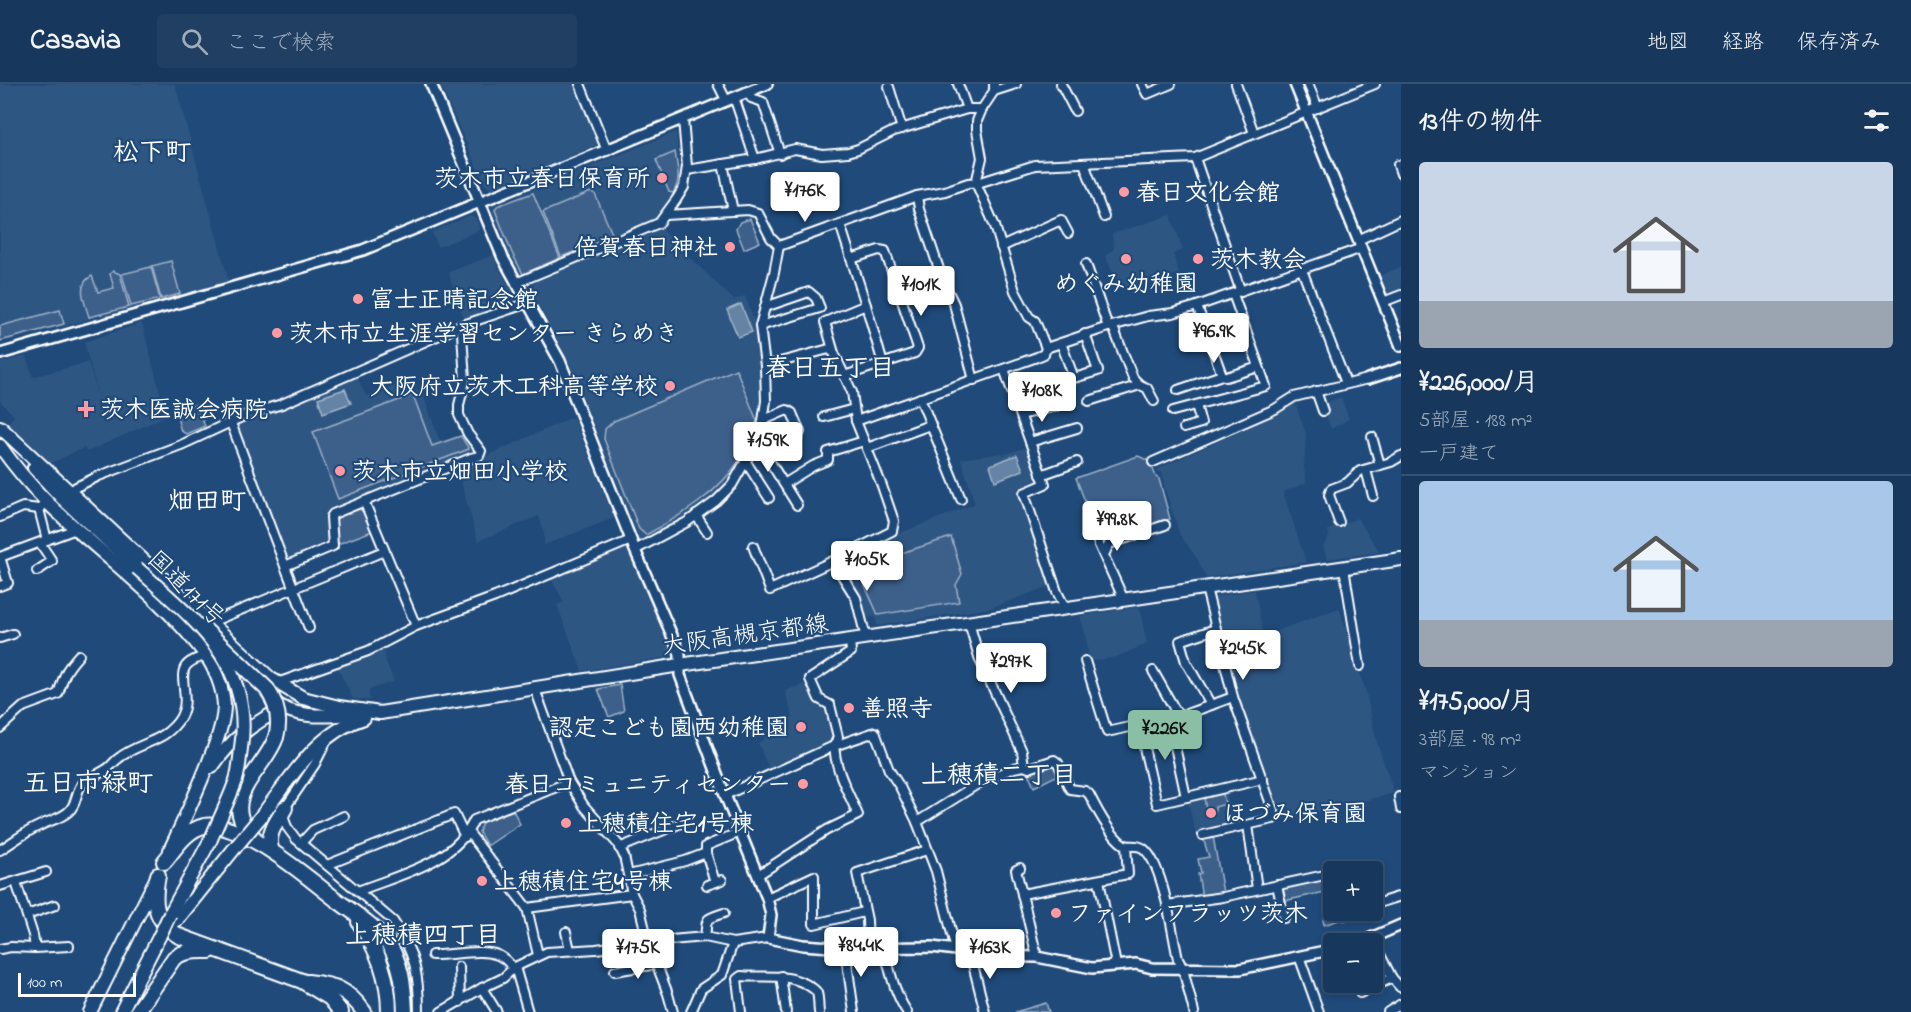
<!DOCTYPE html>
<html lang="ja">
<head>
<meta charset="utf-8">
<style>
  :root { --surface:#17385c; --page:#203f62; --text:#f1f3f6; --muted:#9eacbb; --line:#365272; --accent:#8abfa5 }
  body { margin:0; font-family:"Indie Flower","Klee One",sans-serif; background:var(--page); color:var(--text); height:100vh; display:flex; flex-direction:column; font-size:22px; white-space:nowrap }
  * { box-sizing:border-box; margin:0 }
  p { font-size:20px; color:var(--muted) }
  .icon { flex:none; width:33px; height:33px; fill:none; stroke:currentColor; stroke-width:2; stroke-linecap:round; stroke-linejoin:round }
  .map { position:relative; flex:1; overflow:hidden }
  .sheet { display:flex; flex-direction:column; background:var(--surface); width:510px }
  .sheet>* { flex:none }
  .fabs { position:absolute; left:1323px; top:777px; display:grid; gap:12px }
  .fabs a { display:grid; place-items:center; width:60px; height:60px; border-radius:6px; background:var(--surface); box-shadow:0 3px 9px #0003,0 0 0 2px var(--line); font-size:30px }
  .scale { position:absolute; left:18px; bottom:15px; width:118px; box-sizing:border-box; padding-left:6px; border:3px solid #fff; border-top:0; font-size:16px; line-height:21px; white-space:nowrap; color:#fff; -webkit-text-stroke:4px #1f4a7a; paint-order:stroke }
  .price { position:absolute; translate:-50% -51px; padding:0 14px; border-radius:6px; background:#fff; color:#222; font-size:20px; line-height:39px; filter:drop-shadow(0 2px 3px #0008) }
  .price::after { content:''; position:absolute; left:50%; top:36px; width:18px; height:14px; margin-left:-9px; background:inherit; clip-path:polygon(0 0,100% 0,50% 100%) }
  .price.on { background:var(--accent); color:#111 }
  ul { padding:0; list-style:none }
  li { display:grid; align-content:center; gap:12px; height:318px; padding:0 18px }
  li+li { border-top:2px solid var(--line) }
  li span { display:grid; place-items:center; height:186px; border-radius:6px; color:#555 }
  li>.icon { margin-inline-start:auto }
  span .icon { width:108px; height:108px; fill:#fffc; stroke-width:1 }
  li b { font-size:26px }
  h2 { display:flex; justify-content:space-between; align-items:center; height:72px; padding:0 18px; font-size:26px }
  header { display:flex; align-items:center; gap:36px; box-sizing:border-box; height:84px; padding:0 30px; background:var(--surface); border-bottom:2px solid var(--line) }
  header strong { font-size:28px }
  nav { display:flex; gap:33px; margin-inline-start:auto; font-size:21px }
  .search { width:420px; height:54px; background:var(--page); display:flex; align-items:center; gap:15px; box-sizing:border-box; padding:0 21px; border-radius:6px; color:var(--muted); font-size:22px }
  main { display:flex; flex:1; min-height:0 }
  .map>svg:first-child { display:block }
  .built { fill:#2e5683 }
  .green { fill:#3c618b; stroke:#9eb0c5; stroke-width:1.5 }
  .water { fill:#6583a4; stroke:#a3b5c8; stroke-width:1.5 }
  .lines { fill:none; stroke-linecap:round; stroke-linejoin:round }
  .minor-casing { stroke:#fff; stroke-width:12 }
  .tertiary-casing { stroke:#fff; stroke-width:14 }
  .primary-casing { stroke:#fff; stroke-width:16 }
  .trunk-casing { stroke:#fff; stroke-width:16 }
  .motorway-casing { stroke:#fff; stroke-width:18 }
  .minor { stroke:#1f4a7a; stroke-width:8 }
  .tertiary { stroke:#1f4a7a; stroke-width:9 }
  .primary { stroke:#1f4a7a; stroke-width:12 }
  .trunk { stroke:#1f4a7a; stroke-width:12 }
  .motorway { stroke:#1f4a7a; stroke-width:14 }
  .trunk-bridge-casing { stroke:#fff; stroke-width:16; stroke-linecap:butt }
  .motorway-bridge-casing { stroke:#fff; stroke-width:18; stroke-linecap:butt }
  .trunk-bridge { stroke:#1f4a7a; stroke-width:12 }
  .motorway-bridge { stroke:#1f4a7a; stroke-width:14 }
  .poi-dot { fill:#ff9aa2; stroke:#1f4a7a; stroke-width:2 }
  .labels { text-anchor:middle; stroke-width:4.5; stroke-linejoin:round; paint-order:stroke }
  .poi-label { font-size:24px; font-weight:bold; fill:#fff; stroke:#1f4a7a; text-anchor:start }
  .street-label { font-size:24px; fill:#fff; stroke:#1f4a7a }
  .neighbourhood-label { font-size:26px; font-weight:bold; fill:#fff; stroke:#1f4a7a }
</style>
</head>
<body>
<header>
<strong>Casavia</strong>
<div class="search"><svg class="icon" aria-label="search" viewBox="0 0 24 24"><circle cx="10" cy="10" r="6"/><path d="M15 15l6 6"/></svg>ここで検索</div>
<nav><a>地図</a><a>経路</a><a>保存済み</a></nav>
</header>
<main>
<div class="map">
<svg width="1401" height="928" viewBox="0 0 1401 928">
  <rect width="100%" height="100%" fill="#1f4a7a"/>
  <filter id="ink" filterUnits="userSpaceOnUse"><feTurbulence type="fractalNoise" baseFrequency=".0167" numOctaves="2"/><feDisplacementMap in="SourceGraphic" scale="12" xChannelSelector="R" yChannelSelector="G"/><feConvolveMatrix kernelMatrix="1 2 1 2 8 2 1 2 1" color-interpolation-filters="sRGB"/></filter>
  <g filter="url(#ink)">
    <g class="built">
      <path d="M0,0H175L229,198L0,259Z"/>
      <path d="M440,0H577L600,56L599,60L492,105L485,101Z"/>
      <path d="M676,48L679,82L682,85L679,103L673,112L674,113L659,133L522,191L509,169L492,126L493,122Z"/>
      <path d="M1171,131L1183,166L1173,170L1179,190L1121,206L1105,172L1114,165L1112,150Z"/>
      <path d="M470,132L476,135L480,146L438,163L432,148Z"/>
      <path d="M662,145L668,153L734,216L745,212L756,242L762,284L763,321L760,343L730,397L712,416L685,434L645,455H639L569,278L530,205L537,197Z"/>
      <path d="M493,171L499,185L516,213V217L464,234L454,209L449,188Z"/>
      <path d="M1401,183V207L1388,212L1381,191Z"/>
      <path d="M142,239L166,332L87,368L84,364L49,380L7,340L14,332L0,317V279L26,272L33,293L88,278L100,318L84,258Z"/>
      <path d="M356,291L366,312L401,299L406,310L421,305L439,355L442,357L463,350L473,367L330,429L327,434L330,460L289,477L285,475L235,343L238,338L282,323Z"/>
      <path d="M1341,313L1349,335L1331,345L1322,320Z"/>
      <path d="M1296,319L1297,325L1306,350L1304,383L1306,399L1283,408L1306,478L1206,494L1197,474L1180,451L1165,405L1162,389L1158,388V385L1280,329Z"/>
      <path d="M573,333L614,434L544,461V449L539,432L478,457L457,384L458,382L466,377L486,372Z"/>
      <path d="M1027,363L1040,398L1019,406L1050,502L990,524L877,542L875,533L866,534L862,515L847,492L845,482L851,474L896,452L900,449L975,420L961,375L1001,369L1003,371Z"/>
      <path d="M1357,434L1380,468L1327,475L1323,462L1329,453L1328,446Z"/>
      <path d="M626,461L671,568L668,573L582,587L557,521L564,518L550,493Z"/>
      <path d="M1255,506L1263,552L1339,524L1365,605L1376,655L1394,709L1313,730L1281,735L1239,613L1215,535L1212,516L1214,513Z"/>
      <path d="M1139,523L1147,560L1116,573L1092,577L1089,575L1085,549L1080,532Z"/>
      <path d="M384,565L386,578L394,597L369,606L370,616L353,615L337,582Z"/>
      <path d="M806,599L810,601L828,623L835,650L833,657L769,685L758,659L764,655L767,645L771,641L793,633L785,607Z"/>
      <path d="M1226,707L1234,742L1196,750L1187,715Z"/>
    </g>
    <g class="green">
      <path d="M675,68C677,83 682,95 673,109L669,108L656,76Z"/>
      <path d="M591,108L595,110L613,152L561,173L543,128Z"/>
      <path d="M533,109L560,174L523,190L512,169L495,126L497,122Z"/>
      <path d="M750,135L760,158L744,165L736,145L740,138Z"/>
      <path d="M171,177L180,210L161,215L152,182Z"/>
      <path d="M151,183L160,215L131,222L122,190Z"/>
      <path d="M113,187L120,190L129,223L89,233C85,219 75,200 92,192L98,208L114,204L110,190Z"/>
      <path d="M60,226L64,240L0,257V242Z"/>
      <path d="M736,285L757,337C752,348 748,361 742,372C720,409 683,430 646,451L639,445L604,355L605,345L614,337Z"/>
      <path d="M413,311L432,362L461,352L469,365L338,415L313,348Z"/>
      <path d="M196,321L205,342L186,350L181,347L177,334L179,333L177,326Z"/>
      <path d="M1138,372L1150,377L1156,393L1159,395L1170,435L1113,455L1100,422L1088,425L1076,394Z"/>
      <path d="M359,425L365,429L372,447L338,460L335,439L337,434Z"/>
      <path d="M951,453L962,490L956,501L959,518L878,531C871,514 863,500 858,483Z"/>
      <path d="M620,601L624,627L609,633L598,605Z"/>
      <path d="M1055,679L1060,690L1034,703L1027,687Z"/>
      <path d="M1223,710L1225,720L1215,723V728L1211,729L1210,725H1206L1204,714Z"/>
      <path d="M513,726L520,740L487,762L479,748L482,738Z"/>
      <path d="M1213,752L1223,809L1202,813L1198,790L1201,789L1198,775L1209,773L1203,754Z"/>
      <path d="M1327,793L1332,796L1334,826L1340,827L1342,835L1324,841L1323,836L1328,825L1325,808L1284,817L1281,807L1285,802Z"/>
      <path d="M1046,919L1049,928H1015Z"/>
    </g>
    <g class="water">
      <path d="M741,220L752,248L738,253L727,226Z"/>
      <path d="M345,305L351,319L323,329L318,314Z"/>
      <path d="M1017,371L1023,386L995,397L990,381Z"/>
    </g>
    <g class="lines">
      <g class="minor-casing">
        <g id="minor">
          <path d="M580,0L607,67"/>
          <path d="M718,0L726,16"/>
          <path d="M958,0L967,25"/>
          <path d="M994,0V7L982,25L977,37V46L982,74L976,99L995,142L1015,207L1029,233L1035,237L1046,264"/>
          <path d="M1061,0L1075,27"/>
          <path d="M1142,0L1147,10L1171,0"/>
          <path d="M1236,0L1254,49"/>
          <path d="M1308,0L1318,24"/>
          <path d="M889,3L902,45"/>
          <path d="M748,7L751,14L763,18L780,70"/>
          <path d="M994,7L1016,0"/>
          <path d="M734,13L755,75"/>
          <path d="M1195,74L1241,208"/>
          <path d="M1084,79L1104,133"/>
          <path d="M723,80L733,127"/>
          <path d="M1398,81L1401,90"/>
          <path d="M687,86L755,75L795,65L822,70L848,68L858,65L894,47L967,25H982"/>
          <path d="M917,112L919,125L943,197L954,220L974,296"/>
          <path d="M666,131L748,126L758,129L771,154L779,162"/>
          <path d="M1358,156L1401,136"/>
          <path d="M779,162L917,112L945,107L968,99L981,98L1035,81L1195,74L1375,0"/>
          <path d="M1001,163L1061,136L1068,149"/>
          <path d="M1086,180L1108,243"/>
          <path d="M1302,186L1346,299"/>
          <path d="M516,199L659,139L676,116L684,103L687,82L683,35"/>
          <path d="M1383,218L1401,211"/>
          <path d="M866,221L883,280"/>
          <path d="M1197,222L1222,291"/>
          <path d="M760,242L820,224L816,214L809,208L765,223"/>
          <path d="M1113,243L1133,294L1140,301L1147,304L1154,317"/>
          <path d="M1061,259L1074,294L1098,287L1085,250"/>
          <path d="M834,269L825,238L866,221L840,140"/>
          <path d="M1004,285L1045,400L1024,409L1057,508L1066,525"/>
          <path d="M844,292L915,269L918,264L885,167L879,166L851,175"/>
          <path d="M1178,306L1222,291L1226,293L1259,283"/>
          <path d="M1316,307L1323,327"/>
          <path d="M920,314L961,415"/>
          <path d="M1089,317L1140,301"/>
          <path d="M1173,327L1266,302L1233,210"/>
          <path d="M1021,331L1056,322"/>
          <path d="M824,333L854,325"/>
          <path d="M764,336L787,326L792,329L800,348L797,355L765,370"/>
          <path d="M856,337L1037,273L1044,270L1046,264L1108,243L1148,232L1173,229L1197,222L1362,164"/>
          <path d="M231,339L285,482L333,462L331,433L333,430L471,374L479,372L481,367L468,350L459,331V321L465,297L462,249L460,242"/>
          <path d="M1184,344L1201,339L1196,321"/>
          <path d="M1372,353L1380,381"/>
          <path d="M757,357L797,421"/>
          <path d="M1030,358L1077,344"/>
          <path d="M867,364L930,341"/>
          <path d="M746,378L769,414"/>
          <path d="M1153,378L1275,325L1294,313L1368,295"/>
          <path d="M1366,386L1373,412"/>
          <path d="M1041,391L1077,378"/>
          <path d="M784,400L813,382L828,376V368L864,357"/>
          <path d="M69,409L76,403L99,392L181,361L246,331L282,320L460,242L528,219"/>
          <path d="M39,425L47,456"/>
          <path d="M1089,428L1099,461L1124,516"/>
          <path d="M696,431L707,448"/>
          <path d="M0,433L23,423L39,425L46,417"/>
          <path d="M1339,438L1329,411L1331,405L1347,399L1360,387L1391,378L1401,372"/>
          <path d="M753,462L770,506L833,477L892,447L894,437L882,402L856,337L852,308L834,269L829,265L765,282"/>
          <path d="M635,466L687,438L716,417L732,401L761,350L766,317L765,282L760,242L774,189L779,162"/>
          <path d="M1104,471L1109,460L1165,441"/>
          <path d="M0,473L76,445"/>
          <path d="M0,473L8,499L0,502"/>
          <path d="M833,477L856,514L866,554"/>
          <path d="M285,482L309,544"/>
          <path d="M1344,484L1360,582"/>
          <path d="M37,487L52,477L40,459"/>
          <path d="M209,539L384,467"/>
          <path d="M969,539L980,576L1022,667L1024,682"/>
          <path d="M416,542L495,513L631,456"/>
          <path d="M0,554L13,550"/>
          <path d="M1085,577L1107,648L1184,631L1233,613"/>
          <path d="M1153,587L1179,633"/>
          <path d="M277,599L368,567L416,542L364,417"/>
          <path d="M535,605L569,698L584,722L618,760L624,772L632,810L640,825L648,858L668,910L673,928"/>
          <path d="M1211,621L1186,578L1180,557L1215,545"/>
          <path d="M1169,635L1186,713"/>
          <path d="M1142,640L1145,668L1157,720L1263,695"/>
          <path d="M0,644L23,623L58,610C65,590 64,588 79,571"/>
          <path d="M326,658L315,680L285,724L284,735L287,743L296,755L393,837C415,869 419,890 419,928"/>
          <path d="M834,662L875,648L889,686L900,703L917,738"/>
          <path d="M834,662L838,653L830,621L819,615L810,595L851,568L850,556"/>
          <path d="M725,711L834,662C836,689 848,707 858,731L827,746L758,791"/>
          <path d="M1399,713L1401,725"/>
          <path d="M1248,741L1257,805"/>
          <path d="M469,749L527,824L632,810"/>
          <path d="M1203,751L1273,735L1274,729L1233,613L1206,504"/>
          <path d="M301,759L313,746L344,732"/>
          <path d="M619,764L679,740"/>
          <path d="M0,766C13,758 25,748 39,742C48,737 60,735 68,728C77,721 75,709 82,700C89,693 98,691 105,686C111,683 114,677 119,674C136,660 159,659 174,642C196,619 176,595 186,582C190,576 200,574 206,571"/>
          <path d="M706,769L715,798"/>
          <path d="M327,781L454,730L465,753"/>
          <path d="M1020,784L1016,786L1022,810"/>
          <path d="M629,791L685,777L706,769V762L740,748"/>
          <path d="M1099,796L1116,881"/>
          <path d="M16,798L33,851L35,864"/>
          <path d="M707,801L722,796"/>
          <path d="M1277,801L1284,834"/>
          <path d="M0,802L46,788"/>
          <path d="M358,807C398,791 455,779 474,736L569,698"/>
          <path d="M767,814L814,792V840L864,828"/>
          <path d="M1167,821L1223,813L1334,789"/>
          <path d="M1372,821L1401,812"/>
          <path d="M527,824L538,871"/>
          <path d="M1343,826L1344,831L1357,826"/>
          <path d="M27,831L55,821"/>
          <path d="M566,848L570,866"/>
          <path d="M705,853C708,833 703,836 724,829"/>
          <path d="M1372,855L1392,894L1400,903"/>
          <path d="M845,864L854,928"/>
          <path d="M868,864L867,836L857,789L927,766"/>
          <path d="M884,864C890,887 894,908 907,928"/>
          <path d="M0,865L11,863L35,864L69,862"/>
          <path d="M956,866L936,787L917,738L984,696L1014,684L1024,682L1029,684L1054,676L1058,679L1070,705L1085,707L1089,710C1096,724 1110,751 1123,760C1129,764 1137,759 1144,765C1164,782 1172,849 1178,875L1183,885L1194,928"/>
          <path d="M970,869L985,928"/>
          <path d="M432,871C451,872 487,862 503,874C507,876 510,881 513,884"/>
          <path d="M1299,872L1319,928"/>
          <path d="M1037,873L1022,810L1128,790L1126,762"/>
          <path d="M459,883L460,918"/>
          <path d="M515,883L528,928"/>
          <path d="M615,887L657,880"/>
          <path d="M781,892L786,928"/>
          <path d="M482,904L497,928"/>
          <path d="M1360,909L1392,894"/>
          <path d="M441,928L482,904L503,894L515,883L547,868L596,865L648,858L705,853L733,859L768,854"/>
          <path d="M691,928L701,905L722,891L733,859"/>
          <path d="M741,928L737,895L741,892C763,894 785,889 806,900C810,903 815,904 817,909C819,915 818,922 819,928"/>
          <path d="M1388,928L1401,920"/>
        </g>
      </g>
      <g class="tertiary-casing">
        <g id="tertiary">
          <path d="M431,0L503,174L560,277L635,466L680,570V591L725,711L767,814L771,831L768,854L803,861L845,864L932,863L956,866L982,872L1037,873L1092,884L1136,880L1152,884L1240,885L1334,865"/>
          <path d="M1295,0L1401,262"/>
          <path d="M0,270L363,166L767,0"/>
          <path d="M1368,295L1401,284"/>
          <path d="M1357,860L1401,841"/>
        </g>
      </g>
      <g class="primary-casing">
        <path id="primary" d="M380,629L680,581L1401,475"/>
      </g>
      <g class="trunk-casing">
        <g id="trunk">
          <path d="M0,343L271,595L303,614L339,623L380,629"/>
          <path d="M0,362C14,382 30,401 47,418C99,469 161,512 205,570C215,584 223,604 224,621C224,637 218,654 212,669C200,702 185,734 170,766"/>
          <path d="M34,384L61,413L137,484"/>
          <path d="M272,616C293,636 328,632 355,630"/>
          <path d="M212,683C231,655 254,639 283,624"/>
          <path d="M259,735C289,697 315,649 364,634"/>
          <path d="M170,830L211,755"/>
          <path d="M177,836L234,765"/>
          <path d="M90,928L156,795"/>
          <path d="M121,928L160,851"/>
        </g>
      </g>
      <g class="motorway-casing">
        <g id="motorway">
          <path d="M256,756C252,751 247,746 244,741C225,709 267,682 276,653"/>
          <path d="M272,767C265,751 277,738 285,724"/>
          <path d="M164,778C175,765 186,746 204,742C221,739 246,752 260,760C288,776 313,798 338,817C354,829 375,842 387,858C402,878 404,904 405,928"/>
          <path d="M158,791C153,818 153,836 179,852L302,897L330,914L341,928"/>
          <path d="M359,838C378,866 389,894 389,928"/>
          <path d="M308,898C335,901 348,905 364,928"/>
          <path d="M137,928L174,874C185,866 197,867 210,867"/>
        </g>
      </g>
      <use href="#minor" class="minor"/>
      <use href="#tertiary" class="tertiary"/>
      <use href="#primary" class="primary"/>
      <use href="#trunk" class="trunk"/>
      <use href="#motorway" class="motorway"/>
      <g class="trunk-bridge-casing">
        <g id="trunk-bridge">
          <path d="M137,484C193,535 254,579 241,664C240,674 239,686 236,696C229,716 219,736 211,755"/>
          <path d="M234,765L259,735"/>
          <path d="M160,851L170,830"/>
        </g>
      </g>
      <g class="motorway-bridge-casing">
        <path id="motorway-bridge" d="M203,544L267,605C277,620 281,636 276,653"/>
      </g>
      <use href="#trunk-bridge" class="trunk-bridge"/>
      <use href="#motorway-bridge" class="motorway-bridge"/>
    </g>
  </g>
  <g class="poi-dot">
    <circle cx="662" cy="94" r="6"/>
    <circle cx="1124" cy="108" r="6"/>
    <circle cx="730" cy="163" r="6"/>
    <circle cx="1126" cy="175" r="6"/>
    <circle cx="1198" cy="175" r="6"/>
    <circle cx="358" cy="215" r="6"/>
    <circle cx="277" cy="249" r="6"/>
    <circle cx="670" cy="302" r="6"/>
    <path d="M83 316h6v6h6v6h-6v6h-6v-6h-6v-6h6z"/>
    <circle cx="340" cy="387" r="6"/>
    <circle cx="849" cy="624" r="6"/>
    <circle cx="801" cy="643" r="6"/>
    <circle cx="803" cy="700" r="6"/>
    <circle cx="1211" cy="729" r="6"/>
    <circle cx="566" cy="739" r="6"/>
    <circle cx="482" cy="797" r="6"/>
    <circle cx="1056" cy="829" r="6"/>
  </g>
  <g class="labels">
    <g class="poi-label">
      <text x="650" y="102" text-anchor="end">茨木市立春日保育所</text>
      <text x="1136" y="116">春日文化会館</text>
      <text x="718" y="171" text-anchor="end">倍賀春日神社</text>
      <text x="1210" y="183">茨木教会</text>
      <text x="1126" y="207" text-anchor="middle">めぐみ幼稚園</text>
      <text x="370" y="223">富士正晴記念館</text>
      <text x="289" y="257">茨木市立生涯学習センター きらめき</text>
      <text x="658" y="310" text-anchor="end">大阪府立茨木工科高等学校</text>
      <text x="100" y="333">茨木医誠会病院</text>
      <text x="352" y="395">茨木市立畑田小学校</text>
      <text x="861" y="632">善照寺</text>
      <text x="789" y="651" text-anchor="end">認定こども園西幼稚園</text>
      <text x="791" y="708" text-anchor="end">春日コミュニティセンター</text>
      <text x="1223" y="737">ほづみ保育園</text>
      <text x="578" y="747">上穂積住宅1号棟</text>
      <text x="494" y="805">上穂積住宅4号棟</text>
      <text x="1068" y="837">ファインフラッツ茨木</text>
    </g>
    <g class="street-label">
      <text transform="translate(187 504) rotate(44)" y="8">国道171号</text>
      <text transform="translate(745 550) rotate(-8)" y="8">大阪高槻京都線</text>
    </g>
    <g class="neighbourhood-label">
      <text x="152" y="76">松下町</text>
      <text x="830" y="292">春日五丁目</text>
      <text x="207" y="425">畑田町</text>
      <text x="999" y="699">上穂積二丁目</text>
      <text x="88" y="707">五日市緑町</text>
      <text x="423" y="859">上穂積四丁目</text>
    </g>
  </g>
</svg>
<div class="fabs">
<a>+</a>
<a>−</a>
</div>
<div class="scale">100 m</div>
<b class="price" style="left:805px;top:139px">¥176K</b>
<b class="price" style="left:921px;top:233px">¥101K</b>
<b class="price" style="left:1214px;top:280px">¥96.9K</b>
<b class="price" style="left:1042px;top:339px">¥108K</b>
<b class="price" style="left:768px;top:389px">¥159K</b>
<b class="price" style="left:1117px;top:468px">¥99.8K</b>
<b class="price" style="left:867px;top:508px">¥105K</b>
<b class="price" style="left:1243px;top:597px">¥245K</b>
<b class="price" style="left:1011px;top:610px">¥297K</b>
<b class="price on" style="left:1165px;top:677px">¥226K</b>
<b class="price" style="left:861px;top:894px">¥84.4K</b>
<b class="price" style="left:638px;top:896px">¥175K</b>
<b class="price" style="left:990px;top:896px">¥163K</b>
</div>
<section class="sheet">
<h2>13件の物件<svg class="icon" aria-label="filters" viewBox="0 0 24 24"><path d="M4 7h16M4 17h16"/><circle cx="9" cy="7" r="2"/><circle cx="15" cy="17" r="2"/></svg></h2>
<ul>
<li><span style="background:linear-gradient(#c9d6e8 75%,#9aa5b1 0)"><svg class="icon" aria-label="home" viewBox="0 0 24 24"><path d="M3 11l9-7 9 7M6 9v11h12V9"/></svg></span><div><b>¥226,000/月</b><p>5部屋 · 188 m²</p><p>一戸建て</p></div></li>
<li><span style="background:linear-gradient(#a9c7e8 75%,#9aa5b1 0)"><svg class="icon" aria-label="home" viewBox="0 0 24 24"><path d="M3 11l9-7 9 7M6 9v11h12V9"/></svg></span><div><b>¥175,000/月</b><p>3部屋 · 98 m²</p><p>マンション</p></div></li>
</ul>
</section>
</main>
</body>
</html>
